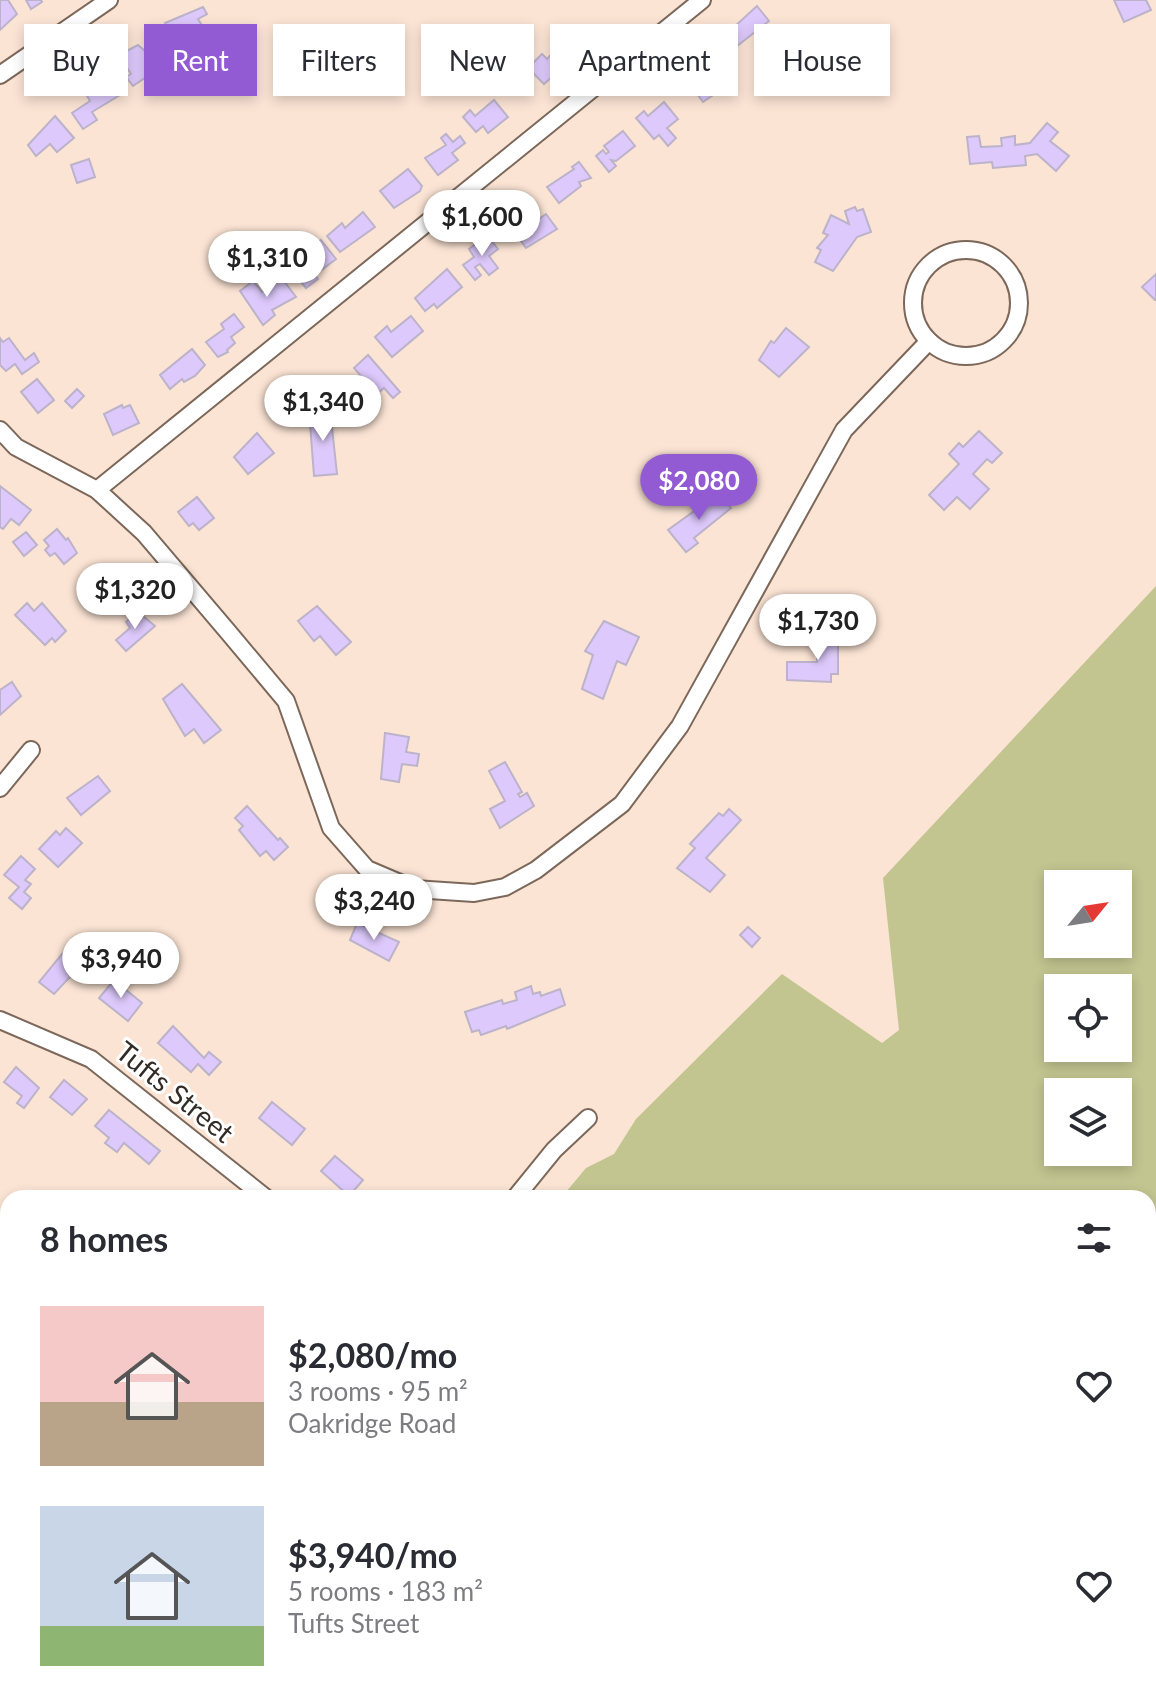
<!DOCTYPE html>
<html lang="en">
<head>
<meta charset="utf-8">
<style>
  :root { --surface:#fff; --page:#f2f2f3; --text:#2b2b33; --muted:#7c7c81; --accent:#925bd4 }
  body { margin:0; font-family:Lato,sans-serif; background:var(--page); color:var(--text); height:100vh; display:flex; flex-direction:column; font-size:30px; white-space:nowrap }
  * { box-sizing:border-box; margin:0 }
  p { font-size:26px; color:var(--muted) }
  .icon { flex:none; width:44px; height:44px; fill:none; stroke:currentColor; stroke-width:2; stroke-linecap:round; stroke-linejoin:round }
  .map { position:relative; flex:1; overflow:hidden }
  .details { position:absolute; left:0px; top:1190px; width:1156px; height:514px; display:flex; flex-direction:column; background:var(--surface); border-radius:24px 24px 0 0; box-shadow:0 4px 12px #0003 }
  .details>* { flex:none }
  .hud { position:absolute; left:24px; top:24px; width:1108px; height:72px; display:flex; gap:16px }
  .needle { width:52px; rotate:60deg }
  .controls { position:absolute; left:1044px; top:870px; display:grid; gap:16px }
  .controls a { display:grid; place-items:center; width:88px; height:88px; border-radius:0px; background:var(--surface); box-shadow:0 4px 12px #0003; font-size:40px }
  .price { position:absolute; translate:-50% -68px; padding:0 18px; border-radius:28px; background:#fff; color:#222; font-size:26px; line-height:52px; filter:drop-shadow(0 2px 4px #0008) }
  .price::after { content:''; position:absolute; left:50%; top:48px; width:24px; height:18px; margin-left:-12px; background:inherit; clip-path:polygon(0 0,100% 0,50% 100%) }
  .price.active { background:var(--accent); color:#fff }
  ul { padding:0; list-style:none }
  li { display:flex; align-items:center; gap:24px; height:200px; padding:0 40px }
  li span { display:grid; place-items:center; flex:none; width:224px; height:160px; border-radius:0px; color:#555 }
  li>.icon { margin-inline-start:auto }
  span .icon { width:96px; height:96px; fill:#fffc; stroke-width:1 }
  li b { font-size:34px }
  h2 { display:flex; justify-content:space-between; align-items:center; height:96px; padding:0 40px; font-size:34px }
  .pill { padding:0 28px; border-radius:0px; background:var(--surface); box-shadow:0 4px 12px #0003; font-size:28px; line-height:72px }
  .pill.active { background:var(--accent); color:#fff }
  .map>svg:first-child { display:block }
  .green { fill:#c2c590; fill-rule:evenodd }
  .building { fill:#ddc9fb; stroke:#bcb3ca; stroke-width:2 }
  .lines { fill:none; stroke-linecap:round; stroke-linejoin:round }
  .street-casing { stroke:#7c685a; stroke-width:20 }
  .street { stroke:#fff; stroke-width:16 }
  .labels { text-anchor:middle; stroke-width:6; stroke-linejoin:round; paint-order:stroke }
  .street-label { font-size:28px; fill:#332b25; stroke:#fff }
</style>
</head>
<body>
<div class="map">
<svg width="1156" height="1703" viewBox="0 0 1156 1703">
  <rect width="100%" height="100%" fill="#fbe4d4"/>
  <path class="green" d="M1156,586V1599L1148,1630L1152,1703H332L339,1696H1148V1198H561L586,1168L614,1154L636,1119L782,974L882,1043L899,1030L883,878ZM1058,884H1118V944H1058ZM1058,988H1118V1048H1058ZM1058,1092H1118V1152H1058Z"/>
  <g class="building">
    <path d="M0,0H8L17,14L0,30Z"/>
    <path d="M26,0H41L42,2L31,9Z"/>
    <path d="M1114,0H1146L1151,10L1124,22Z"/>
    <path d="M757,6L769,21L719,60L710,49Z"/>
    <path d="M203,7L207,14L198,19L203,27L190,35L195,43L182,51L165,23Z"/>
    <path d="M160,42L169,55L155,65L151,60L146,63L149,75L133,86L126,77L131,74L119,55L138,45L145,51Z"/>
    <path d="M559,46L572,59L544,84L528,68L542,54L547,59Z"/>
    <path d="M705,66L716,82L710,86L716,93L703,102L686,79Z"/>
    <path d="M105,72L120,95L92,112L97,120L83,129L72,113L90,101L82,87Z"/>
    <path d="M494,100L508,117L488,133L483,126L476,132L463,117L470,110L475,116Z"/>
    <path d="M664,102L678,119L667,128L676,138L668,146L659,135L654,139L636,118L644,111L648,116Z"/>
    <path d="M55,116L74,138L57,152L50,144L36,156L28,145Z"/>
    <path d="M1047,123L1058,132L1050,141L1069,156L1056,171L1037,154L1025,156L1026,165L993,168L992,162L970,164L967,137L979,136L981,147L1002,146L1001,138L1015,136V145L1030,143Z"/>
    <path d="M623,131L635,146L616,161L611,160L616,166L609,172L596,156L603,150L606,154L609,152L604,146Z"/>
    <path d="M446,134L453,142L460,136L465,143L452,153L458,160L438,175L425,158L446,145L441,138Z"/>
    <path d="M89,159L95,177L77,183L71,165Z"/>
    <path d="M579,162L591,178L579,182L581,186L559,203L547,187L574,169L572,167Z"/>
    <path d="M408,169L422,186L420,191L394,208L380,191Z"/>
    <path d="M855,207L857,211L863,209L871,232L857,237L833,271L815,262L821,250L817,248L828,235L823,233L831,215L849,224L845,211Z"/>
    <path d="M529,208L537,220L546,214L557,229L526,248L508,223Z"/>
    <path d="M363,212L375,227L340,252L327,236L342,223L345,228Z"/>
    <path d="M487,235L498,249L489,256L498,268L489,275L480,264L475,267L481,275L475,280L463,265L474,257L469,249Z"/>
    <path d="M321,240L336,259L315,275L318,279L306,288L284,261L296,251L300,257Z"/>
    <path d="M447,269L462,287L437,308L434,304L425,311L415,298Z"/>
    <path d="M1156,274V299L1155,300L1142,287Z"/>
    <path d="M281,277L296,297L272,310L275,315L263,325L240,291L253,281L262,292Z"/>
    <path d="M234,314L244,327L231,337L235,343L227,350L228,352L218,357L206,342L224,329L221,324Z"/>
    <path d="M411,316L423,331L392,357L375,337L387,326L391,332Z"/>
    <path d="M786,328L809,347L779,377L759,360L771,341L774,343Z"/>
    <path d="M0,338L3,342L9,338L25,360L34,353L39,362L22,374L15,364L6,371L0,365Z"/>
    <path d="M192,349L205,365L195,376L184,382L182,379L170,389L160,375Z"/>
    <path d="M368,355L400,392L393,398L384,388L377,394L367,383L355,397L344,385L361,376L354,368Z"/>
    <path d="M37,379L54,400L38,413L21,392Z"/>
    <path d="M77,389L84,396L72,408L65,401Z"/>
    <path d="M122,405L123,408L130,405L139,423L113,435L104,414Z"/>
    <path d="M330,409L337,474L314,476L309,410Z"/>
    <path d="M979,431L1002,453L992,463L987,459L973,474L989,489L970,509L957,497L944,510L929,495L959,464L949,454L959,443L963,447Z"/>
    <path d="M257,433L274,453L248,474L234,457Z"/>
    <path d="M0,486L31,510L19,525L11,519L3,529L0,527Z"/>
    <path d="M719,493L731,508L694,538L698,543L686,552L668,530Z"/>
    <path d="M197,497L214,518L199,530L193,523L189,526L178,512Z"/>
    <path d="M57,529L66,540L68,538L77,553L64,564L55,553L50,556L45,550L49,546L44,540Z"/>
    <path d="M26,532L37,545L24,556L13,542Z"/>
    <path d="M27,603L34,611L42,603L66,631L55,642L52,638L45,645L15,615Z"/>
    <path d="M317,606L351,642L336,655L320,636L314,641L298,621Z"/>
    <path d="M138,612L155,626L126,651L116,640L130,628L126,622Z"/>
    <path d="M604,621L639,637L626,665L617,661L603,699L582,689L593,655L585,651Z"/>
    <path d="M817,633H838V674H831V682L787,680V662H817Z"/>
    <path d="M12,682L21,696L0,715V690Z"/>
    <path d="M182,684L221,730L204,743L194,729L185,736L163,699Z"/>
    <path d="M385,733L409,737L406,752L419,754L417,766L402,764L399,782L381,779Z"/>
    <path d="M505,762L522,792L518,794L520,797L527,793L534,806L500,828L490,809L505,801L489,771Z"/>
    <path d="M98,776L110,791L81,815L67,798Z"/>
    <path d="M247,806L278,840L280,838L288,847L274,860L266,851L260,856L239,830L243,826L235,818Z"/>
    <path d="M729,809L741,820L706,858L725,875L710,892L677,868L695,848L690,844L719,813L723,816Z"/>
    <path d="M66,828L82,843L58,867L39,849L56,831L60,835Z"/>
    <path d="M21,856L35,869L25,880L31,884L24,892L31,898L22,909L9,898L19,887L4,875Z"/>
    <path d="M357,923L399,942L389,961L350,940Z"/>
    <path d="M748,927L760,938L752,947L740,935Z"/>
    <path d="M67,948L84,962L54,994L39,982Z"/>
    <path d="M114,980L142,1003L128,1021L99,998Z"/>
    <path d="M531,986L533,994L540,992L541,996L560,989L565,1005L507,1029L506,1026L481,1035L479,1030L472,1032L465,1012L502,1000L503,1004L517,1000L515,992Z"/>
    <path d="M173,1026L204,1058L209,1052L221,1062L209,1075L198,1064L191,1072L158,1043Z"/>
    <path d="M16,1067L39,1088L24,1108L17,1103L22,1096L4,1082Z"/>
    <path d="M64,1080L87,1099L72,1115L50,1097Z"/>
    <path d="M272,1102L305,1129L292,1145L259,1118Z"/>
    <path d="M109,1110L160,1151L149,1164L124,1143L117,1152L105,1143L109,1138L95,1126Z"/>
    <path d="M335,1156L363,1180L349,1196L321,1171Z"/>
    <path d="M177,1696H205L197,1702L192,1696L183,1703H177L174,1699Z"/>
  </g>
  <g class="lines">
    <g class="street-casing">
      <g id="street">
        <path d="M0,75L109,0"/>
        <circle cx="966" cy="303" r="53"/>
        <path d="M0,430L16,447L97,490L144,533L229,633L286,701L331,828L367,869L414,889L474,893L505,887L536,870L622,804L680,726L844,430L929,341"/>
        <path d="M97,490L702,0"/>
        <path d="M0,788L31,750"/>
        <path d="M0,1020L91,1059L266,1198"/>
        <path d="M515,1198L554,1150L588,1118"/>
        <path d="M0,1394L8,1401"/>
        <path d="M58,1703L68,1696"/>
      </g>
    </g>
    <use href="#street" class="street"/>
  </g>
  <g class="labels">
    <g class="street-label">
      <text transform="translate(175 1092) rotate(39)" y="10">Tufts Street</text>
    </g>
  </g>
</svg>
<div class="controls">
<a><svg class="needle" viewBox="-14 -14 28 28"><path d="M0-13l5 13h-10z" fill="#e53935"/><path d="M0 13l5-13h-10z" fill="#7c7c81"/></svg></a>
<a><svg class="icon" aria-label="locate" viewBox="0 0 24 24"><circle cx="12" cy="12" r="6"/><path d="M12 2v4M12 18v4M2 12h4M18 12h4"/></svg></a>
<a><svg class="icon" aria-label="layers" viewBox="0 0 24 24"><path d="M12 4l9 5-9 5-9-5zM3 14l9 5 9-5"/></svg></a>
</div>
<b class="price" style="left:482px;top:258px">$1,600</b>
<b class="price" style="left:267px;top:299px">$1,310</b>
<b class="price" style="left:323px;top:443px">$1,340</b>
<b class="price active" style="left:699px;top:522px">$2,080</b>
<b class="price" style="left:135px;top:631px">$1,320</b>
<b class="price" style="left:818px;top:662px">$1,730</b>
<b class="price" style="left:374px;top:942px">$3,240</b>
<b class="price" style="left:121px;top:1000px">$3,940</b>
<div class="hud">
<a class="pill">Buy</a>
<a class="pill active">Rent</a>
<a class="pill">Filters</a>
<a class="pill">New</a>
<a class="pill">Apartment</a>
<a class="pill">House</a>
</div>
<section class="details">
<h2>8 homes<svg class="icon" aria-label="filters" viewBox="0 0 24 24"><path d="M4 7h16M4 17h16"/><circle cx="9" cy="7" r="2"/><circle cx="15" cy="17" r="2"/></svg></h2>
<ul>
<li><span style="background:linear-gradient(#f6c9c9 60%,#b9a48a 0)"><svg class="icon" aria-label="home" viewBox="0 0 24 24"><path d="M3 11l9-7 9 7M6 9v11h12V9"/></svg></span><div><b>$2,080/mo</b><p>3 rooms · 95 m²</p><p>Oakridge Road</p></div><svg class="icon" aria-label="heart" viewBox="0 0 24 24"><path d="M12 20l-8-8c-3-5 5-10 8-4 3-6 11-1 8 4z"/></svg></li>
<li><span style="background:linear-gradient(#c9d6e8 75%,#8fb573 0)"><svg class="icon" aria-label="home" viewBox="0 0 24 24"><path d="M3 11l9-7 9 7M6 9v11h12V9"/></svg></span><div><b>$3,940/mo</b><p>5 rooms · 183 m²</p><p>Tufts Street</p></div><svg class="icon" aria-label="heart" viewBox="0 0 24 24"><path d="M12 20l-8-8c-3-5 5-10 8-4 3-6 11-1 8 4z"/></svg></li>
</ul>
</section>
</div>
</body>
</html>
